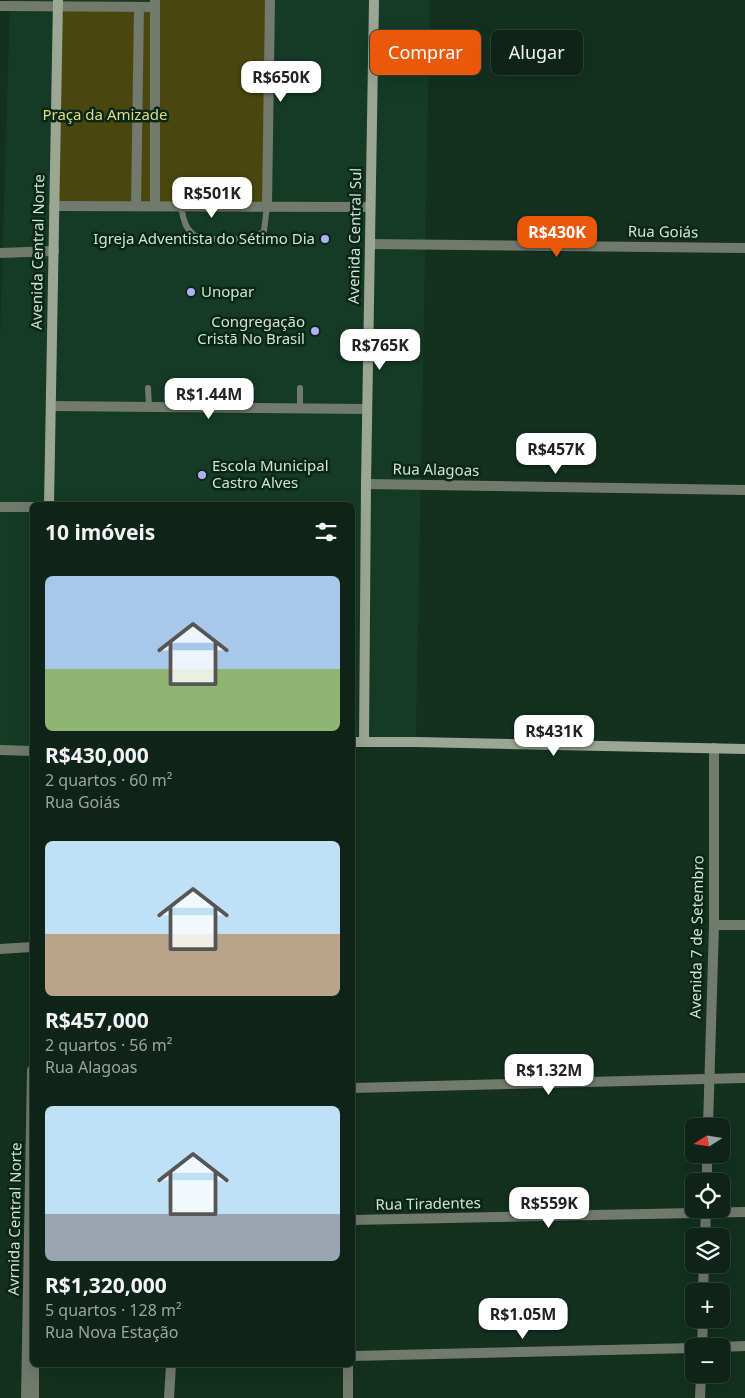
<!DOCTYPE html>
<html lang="pt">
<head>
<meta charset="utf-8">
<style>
  :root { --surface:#0e2418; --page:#1c3025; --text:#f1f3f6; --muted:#9ba4a2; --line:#2e4137; --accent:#ea580c }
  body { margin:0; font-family:"Noto Sans",sans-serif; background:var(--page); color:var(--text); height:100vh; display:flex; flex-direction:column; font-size:19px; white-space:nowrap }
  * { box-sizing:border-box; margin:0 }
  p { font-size:16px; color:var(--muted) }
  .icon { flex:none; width:28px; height:28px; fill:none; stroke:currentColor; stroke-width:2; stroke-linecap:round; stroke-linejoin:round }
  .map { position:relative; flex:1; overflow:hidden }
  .drawer { position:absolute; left:30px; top:502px; width:325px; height:865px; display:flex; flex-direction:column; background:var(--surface); border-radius:8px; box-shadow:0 5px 20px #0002,0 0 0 1px var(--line) }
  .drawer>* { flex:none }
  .guide { position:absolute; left:370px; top:30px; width:300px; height:45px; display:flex; gap:10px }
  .needle { width:32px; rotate:258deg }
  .buttons { position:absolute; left:685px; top:1118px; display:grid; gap:10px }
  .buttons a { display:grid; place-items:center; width:45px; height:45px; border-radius:8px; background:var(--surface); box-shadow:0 5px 20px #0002,0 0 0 1px var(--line); font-size:25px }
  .price { position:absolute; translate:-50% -42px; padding:0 11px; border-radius:10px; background:#fff; color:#222; font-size:16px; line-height:32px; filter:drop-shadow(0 1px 2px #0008) }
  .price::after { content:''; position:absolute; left:50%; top:30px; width:15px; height:11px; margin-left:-8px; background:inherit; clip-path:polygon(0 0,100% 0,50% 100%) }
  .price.selected { background:var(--accent); color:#fff }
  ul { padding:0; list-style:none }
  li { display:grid; align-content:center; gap:10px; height:265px; padding:0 15px }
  li span { display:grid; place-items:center; height:155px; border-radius:8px; color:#555 }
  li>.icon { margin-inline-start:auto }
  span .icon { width:90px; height:90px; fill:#fffc; stroke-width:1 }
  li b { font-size:21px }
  h2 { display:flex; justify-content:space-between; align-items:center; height:60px; padding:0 15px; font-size:21px }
  .chip { padding:0 18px; border-radius:8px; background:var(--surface); box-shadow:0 5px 20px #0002,0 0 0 1px var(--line); font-size:18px; line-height:45px }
  .chip.selected { background:var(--accent); color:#fff }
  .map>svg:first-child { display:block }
  .built { fill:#153a26 }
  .green { fill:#4a470e }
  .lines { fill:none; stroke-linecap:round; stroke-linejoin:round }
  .lane { stroke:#72796d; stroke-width:6 }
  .street { stroke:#72796d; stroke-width:10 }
  .secondary { stroke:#9ba793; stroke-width:10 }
  .poi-dot { fill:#b0aefa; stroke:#092617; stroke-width:2 }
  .labels { text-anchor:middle; stroke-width:5; stroke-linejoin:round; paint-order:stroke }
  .park-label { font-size:15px; fill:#e0dc83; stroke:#092617 }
  .street-label { font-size:15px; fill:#d1e2d7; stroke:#092617 }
  .poi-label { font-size:15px; fill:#d1e2d7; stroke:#092617; text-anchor:end }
</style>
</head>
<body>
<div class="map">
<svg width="745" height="1398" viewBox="0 0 745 1398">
  <rect width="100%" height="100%" fill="#133020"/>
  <path class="built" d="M10,0H430L416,737L353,748L352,505H32V755L0,754V336Z"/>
  <path class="green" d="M155,0H270L267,206H54L58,7H154Z"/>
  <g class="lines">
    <g class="lane">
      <path d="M181,206C183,216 184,227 193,234C200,241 244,240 254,237C258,235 261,234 264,231L267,206"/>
      <path d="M148,388L149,407"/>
      <path d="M300,408V388"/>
    </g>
    <g class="street">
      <path d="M155,0V205"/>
      <path d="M0,6L155,7"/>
      <path d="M54,206L370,207"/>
      <path d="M136,206L139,7"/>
      <path d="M267,206L270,0"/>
      <path d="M370,244L745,248"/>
      <path d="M0,253L54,251"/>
      <path d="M51,406L367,409"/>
      <path d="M366,484L745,490"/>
      <path d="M0,507H32"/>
      <path d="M0,750L32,751"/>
      <path d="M714,925H745"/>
      <path d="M0,949L32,947"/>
      <path d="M352,1088L745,1078"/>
      <path d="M708,1126L714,925V748"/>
      <path d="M707,1181V1154"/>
      <path d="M352,1220L745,1212"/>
      <path d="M705,1236L706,1209"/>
      <path d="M703,1291L704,1264"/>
      <path d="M702,1346L703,1319"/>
      <path d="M721,1347L745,1346"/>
      <path d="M352,1356L694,1348"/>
      <path d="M348,1365V1398"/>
      <path d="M26,1398L32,1070"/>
      <path d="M34,1398V1365"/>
      <path d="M169,1398L171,1365"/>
      <path d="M700,1398L701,1374"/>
    </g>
    <g class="secondary">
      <path d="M49,505L58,0"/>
      <path d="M352,742H416L745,749"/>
      <path d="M364,742L366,484L374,0"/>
    </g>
  </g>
  <g class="poi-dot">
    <circle cx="325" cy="239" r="5"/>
    <circle cx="191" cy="292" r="5"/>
    <circle cx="315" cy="331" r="5"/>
    <circle cx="202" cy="475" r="5"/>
  </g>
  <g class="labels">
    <g class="park-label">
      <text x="105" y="120">Praça da Amizade</text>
    </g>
    <g class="street-label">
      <text transform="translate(663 232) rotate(1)" y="5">Rua Goiás</text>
      <text transform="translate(355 236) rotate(-89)" y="5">Avenida Central Sul</text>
      <text transform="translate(38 252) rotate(-89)" y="5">Avenida Central Norte</text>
      <text transform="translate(436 470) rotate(1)" y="5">Rua Alagoas</text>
      <text transform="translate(697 937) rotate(-89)" y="5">Avenida 7 de Setembro</text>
      <text transform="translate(428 1204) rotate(-1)" y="5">Rua Tiradentes</text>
      <text transform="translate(15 1219) rotate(-89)" y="5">Avrnida Central Norte</text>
    </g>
    <g class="poi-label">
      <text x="315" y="244">Igreja Adventista do Sétimo Dia</text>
      <text x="201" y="297" text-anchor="start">Unopar</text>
      <text x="305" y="327">Congregação<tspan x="305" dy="17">Cristã No Brasil</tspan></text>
      <text x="212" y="471" text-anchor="start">Escola Municipal<tspan x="212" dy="17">Castro Alves</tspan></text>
    </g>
  </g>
</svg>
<div class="buttons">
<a><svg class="needle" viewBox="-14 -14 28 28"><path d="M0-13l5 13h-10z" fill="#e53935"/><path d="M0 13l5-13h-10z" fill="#9ba4a2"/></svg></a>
<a><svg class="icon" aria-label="locate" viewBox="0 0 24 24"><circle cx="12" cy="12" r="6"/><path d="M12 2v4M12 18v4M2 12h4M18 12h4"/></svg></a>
<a><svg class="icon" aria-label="layers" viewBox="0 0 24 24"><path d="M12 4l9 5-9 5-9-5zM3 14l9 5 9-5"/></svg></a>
<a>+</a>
<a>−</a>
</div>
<b class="price" style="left:281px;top:103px">R$650K</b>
<b class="price" style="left:212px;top:219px">R$501K</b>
<b class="price selected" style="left:557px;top:258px">R$430K</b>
<b class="price" style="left:380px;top:371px">R$765K</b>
<b class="price" style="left:209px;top:420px">R$1.44M</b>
<b class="price" style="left:556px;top:475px">R$457K</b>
<b class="price" style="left:554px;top:757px">R$431K</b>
<b class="price" style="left:549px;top:1096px">R$1.32M</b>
<b class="price" style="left:549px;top:1229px">R$559K</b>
<b class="price" style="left:523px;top:1340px">R$1.05M</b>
<div class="guide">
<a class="chip selected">Comprar</a>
<a class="chip">Alugar</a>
</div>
<section class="drawer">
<h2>10 imóveis<svg class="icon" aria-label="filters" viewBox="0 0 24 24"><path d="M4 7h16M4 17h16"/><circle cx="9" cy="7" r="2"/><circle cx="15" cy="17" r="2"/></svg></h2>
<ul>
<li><span style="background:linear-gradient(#a9c7e8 60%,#8fb573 0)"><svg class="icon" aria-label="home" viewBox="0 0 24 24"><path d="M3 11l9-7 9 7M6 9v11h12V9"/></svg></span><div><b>R$430,000</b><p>2 quartos · 60 m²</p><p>Rua Goiás</p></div></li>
<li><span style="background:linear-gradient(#bfe0f5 60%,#b9a48a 0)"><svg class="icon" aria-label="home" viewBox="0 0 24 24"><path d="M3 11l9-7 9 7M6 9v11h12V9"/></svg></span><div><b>R$457,000</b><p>2 quartos · 56 m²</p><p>Rua Alagoas</p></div></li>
<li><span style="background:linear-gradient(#bfe0f5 70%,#9aa5b1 0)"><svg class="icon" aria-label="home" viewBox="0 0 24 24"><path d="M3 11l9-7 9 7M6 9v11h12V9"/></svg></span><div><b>R$1,320,000</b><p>5 quartos · 128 m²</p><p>Rua Nova Estação</p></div></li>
</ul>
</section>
</div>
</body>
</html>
